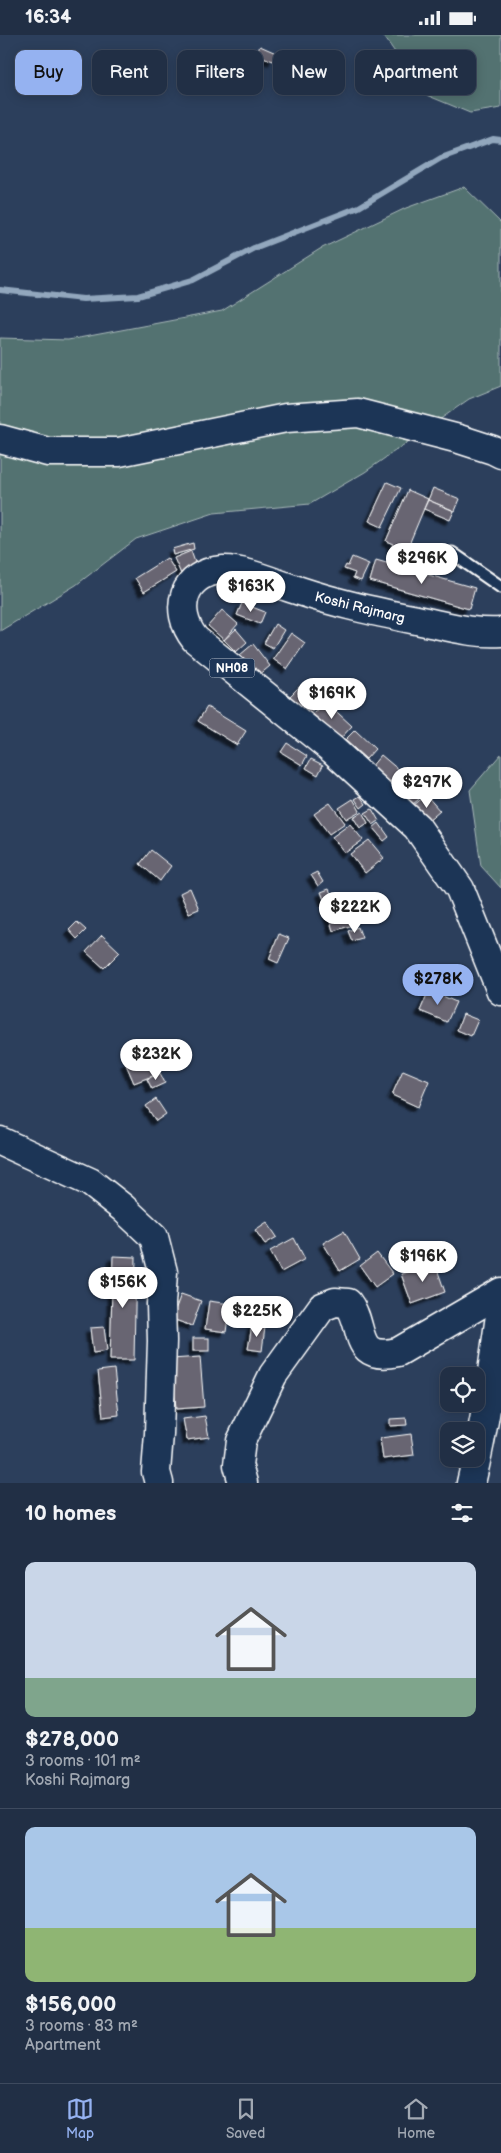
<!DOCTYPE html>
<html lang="en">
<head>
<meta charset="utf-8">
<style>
  :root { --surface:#212f45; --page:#29374c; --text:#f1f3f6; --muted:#a2a9b3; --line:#3e4a5e; --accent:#95b2f1 }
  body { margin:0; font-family:"Balsamiq Sans",sans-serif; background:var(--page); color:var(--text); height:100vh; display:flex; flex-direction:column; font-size:19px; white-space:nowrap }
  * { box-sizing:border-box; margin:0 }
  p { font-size:16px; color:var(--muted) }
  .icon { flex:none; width:28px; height:28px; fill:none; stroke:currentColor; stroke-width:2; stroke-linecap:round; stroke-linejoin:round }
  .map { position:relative; height:1448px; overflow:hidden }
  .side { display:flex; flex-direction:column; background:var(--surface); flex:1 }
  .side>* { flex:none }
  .banner { position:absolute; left:15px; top:15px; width:471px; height:45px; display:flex; gap:10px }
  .buttons { position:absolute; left:440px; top:1332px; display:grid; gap:10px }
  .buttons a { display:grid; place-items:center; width:45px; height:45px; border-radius:10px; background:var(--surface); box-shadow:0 2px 12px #0003,0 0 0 1px var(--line); font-size:25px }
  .price { position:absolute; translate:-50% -42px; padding:0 11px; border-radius:18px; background:#fff; color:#222; font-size:16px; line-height:32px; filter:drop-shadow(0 1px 2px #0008) }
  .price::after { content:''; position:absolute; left:50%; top:30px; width:15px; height:11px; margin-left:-8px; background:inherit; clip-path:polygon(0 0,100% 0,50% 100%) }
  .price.active { background:var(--accent); color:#111 }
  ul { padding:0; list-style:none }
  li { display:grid; align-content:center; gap:10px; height:265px; padding:0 25px }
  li+li { border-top:1px solid var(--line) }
  li span { display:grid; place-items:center; height:155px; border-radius:10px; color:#555 }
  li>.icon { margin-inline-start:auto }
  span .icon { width:90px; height:90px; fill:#fffc; stroke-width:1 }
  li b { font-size:21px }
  h2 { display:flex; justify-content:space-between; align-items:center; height:60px; padding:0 25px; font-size:21px }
  .chip { padding:0 18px; border-radius:10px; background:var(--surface); box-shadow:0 2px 12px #0003,0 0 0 1px var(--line); font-size:18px; line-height:45px }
  .chip.active { background:var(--accent); color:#111 }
  .status { display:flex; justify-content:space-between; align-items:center; height:35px; padding:0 25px; background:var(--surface); direction:ltr }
  .status svg { height:14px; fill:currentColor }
  .dock { display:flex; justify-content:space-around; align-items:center; height:70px; border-top:1px solid var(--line); background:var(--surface); font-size:14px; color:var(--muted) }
  .dock a { display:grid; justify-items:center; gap:2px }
  .dock .active { color:var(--accent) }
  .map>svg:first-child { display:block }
  .green { fill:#527271; stroke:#a8b8b8 }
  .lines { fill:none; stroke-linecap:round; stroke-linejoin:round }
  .stream { stroke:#92a7bd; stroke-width:6 }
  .building { fill:#686572; stroke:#fff; filter:url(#shadow) }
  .lane-casing { stroke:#fff; stroke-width:15 }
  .secondary-casing { stroke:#fff; stroke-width:31 }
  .primary-casing { stroke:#fff; stroke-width:31 }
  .lane { stroke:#1d3557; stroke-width:11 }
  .secondary { stroke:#1d3557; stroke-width:28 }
  .primary { stroke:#1d3557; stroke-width:28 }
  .labels { text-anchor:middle; stroke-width:4.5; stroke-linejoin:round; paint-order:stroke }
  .shield { fill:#1d3557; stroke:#bbc2cd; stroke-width:1 }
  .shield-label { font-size:12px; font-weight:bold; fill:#fff }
  .street-label { font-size:14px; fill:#fff; stroke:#1d3557 }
</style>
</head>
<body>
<div class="status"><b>16:34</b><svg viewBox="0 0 49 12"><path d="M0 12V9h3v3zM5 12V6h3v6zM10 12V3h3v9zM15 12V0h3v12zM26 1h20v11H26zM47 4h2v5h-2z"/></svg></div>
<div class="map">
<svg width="501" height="1448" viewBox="0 0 501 1448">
  <defs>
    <filter id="shadow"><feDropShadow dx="-4.5" dy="4.5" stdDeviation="1" flood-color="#0009"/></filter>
  </defs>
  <rect width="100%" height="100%" fill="#2c3f5c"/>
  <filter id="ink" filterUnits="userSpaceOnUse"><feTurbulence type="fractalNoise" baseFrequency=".02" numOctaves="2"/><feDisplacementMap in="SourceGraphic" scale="10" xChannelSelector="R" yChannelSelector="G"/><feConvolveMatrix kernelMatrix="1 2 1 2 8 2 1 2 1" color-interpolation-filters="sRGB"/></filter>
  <g filter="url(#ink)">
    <g class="green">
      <path d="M383,0H501V73L470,78L424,59Z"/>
      <path d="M464,152L501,188V351L469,364L365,437L310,469L214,478L136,504L76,550L0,596V303L68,305L222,276L320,214L406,173Z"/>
      <path d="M501,719V853L481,831L470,755Z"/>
    </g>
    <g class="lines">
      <path class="stream" d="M0,255L83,264L138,261L193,245L254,213L359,172L441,123L493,104L501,105"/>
    </g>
    <g class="building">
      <path d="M260,11L276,18L273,26L256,19Z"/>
      <path d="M329,31L339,36L334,46L324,41Z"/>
      <path d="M387,447L401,453L382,492L369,486Z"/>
      <path d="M433,453L460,464L455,476L428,465Z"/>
      <path d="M408,455L428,464L405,519L391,513L393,509L386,506Z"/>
      <path d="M428,465L454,476L450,485L424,474Z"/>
      <path d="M193,508L194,514L173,520L172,514Z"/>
      <path d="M191,516L197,533L181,539L174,523Z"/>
      <path d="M352,522L369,529L361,546L353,543L355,538L344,534L346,530L348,531Z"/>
      <path d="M167,523L176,537L144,557L135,543Z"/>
      <path d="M376,525L475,553L469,574L370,546Z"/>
      <path d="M242,568L265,577L260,589L237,580Z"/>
      <path d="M222,575L238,589L224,605L208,591Z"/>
      <path d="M275,589L284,595L273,613L264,608Z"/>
      <path d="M236,594L247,607L236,617L224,605Z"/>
      <path d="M291,598L305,608L287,634L273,624Z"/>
      <path d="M253,609L270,631L258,641L240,620Z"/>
      <path d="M304,647L322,664L309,679L290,661Z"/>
      <path d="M325,666L352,691L340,704L313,679Z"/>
      <path d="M207,672L246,696L237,710L198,686Z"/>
      <path d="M355,695L375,714L366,724L345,705Z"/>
      <path d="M287,708L307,721L302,730L281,717Z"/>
      <path d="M381,720L400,736L388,749L370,733Z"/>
      <path d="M311,724L323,730L318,740L306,733Z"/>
      <path d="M407,751L419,764L412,770L400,757Z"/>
      <path d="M426,760L440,776L427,787L413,771Z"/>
      <path d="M360,761L366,769L361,773L355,764Z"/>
      <path d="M353,764L360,776L346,784L339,773Z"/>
      <path d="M330,768L345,788L329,799L314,779Z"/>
      <path d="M372,774L379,786L373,790L365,778Z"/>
      <path d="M362,777L368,788L360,793L353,782Z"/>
      <path d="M379,788L389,802L384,806L373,793Z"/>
      <path d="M350,789L363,805L345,818L332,802Z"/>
      <path d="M369,805L384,823L365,838L350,819Z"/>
      <path d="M151,815L171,831L160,846L140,829Z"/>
      <path d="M317,837L323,847L318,851L311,840Z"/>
      <path d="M190,853L199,874L189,878L180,858Z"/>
      <path d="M329,854L333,863L325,867L321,857Z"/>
      <path d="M345,866L353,890L333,896L326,872Z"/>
      <path d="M77,887L86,895L77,904L69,895Z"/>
      <path d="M358,892L362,903L352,906L348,896Z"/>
      <path d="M279,899L289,903L278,928L269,924Z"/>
      <path d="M102,900L120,917L104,933L86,917Z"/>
      <path d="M429,955L456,967L447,987L420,976Z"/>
      <path d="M463,979L478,985L471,1001L457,995Z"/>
      <path d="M147,1019L155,1040L134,1048L125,1027Z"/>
      <path d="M403,1035L429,1046L418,1072L392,1060Z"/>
      <path d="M160,1038L165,1048L152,1054L147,1044Z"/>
      <path d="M156,1064L166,1079L156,1086L146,1071Z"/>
      <path d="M267,1187L277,1202L265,1209L255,1195Z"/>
      <path d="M344,1196L360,1224L340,1236L323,1208Z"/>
      <path d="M294,1203L305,1224L281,1237L270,1216Z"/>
      <path d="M377,1218L393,1239L375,1252L360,1231Z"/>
      <path d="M113,1221L136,1222L134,1325H110Z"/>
      <path d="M435,1228L445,1257L412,1269L401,1239Z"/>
      <path d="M181,1259L201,1266L192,1291L172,1284Z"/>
      <path d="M209,1266L230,1269L226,1297L205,1294Z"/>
      <path d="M255,1281L267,1283L266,1289L254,1287Z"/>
      <path d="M252,1290L265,1292L262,1316L248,1314Z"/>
      <path d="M104,1292L107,1316L93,1318L90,1293Z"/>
      <rect x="193" y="1303" width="16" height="13"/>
      <path d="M200,1322L204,1372L176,1374L172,1324Z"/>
      <path d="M114,1334L119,1380L103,1382L98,1336Z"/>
      <path d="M205,1381L209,1402L187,1405L183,1384Z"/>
      <path d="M406,1383L407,1390L390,1391V1384Z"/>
      <path d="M411,1399L414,1420L383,1424L380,1403Z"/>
    </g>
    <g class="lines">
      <g class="lane-casing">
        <path id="lane" d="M452,518L501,552"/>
      </g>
      <g class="secondary-casing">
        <g id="secondary">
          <path d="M0,1106L90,1147L123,1173L154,1202L163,1237L161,1269L162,1306L159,1399L156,1437L159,1448"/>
          <path d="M243,1448L238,1430L241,1406L273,1340L322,1272L335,1267L348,1268C366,1291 351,1327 398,1317L501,1257"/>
        </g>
      </g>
      <g class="primary-casing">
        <g id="primary">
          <path d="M0,404L48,417H119L286,383L358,378L459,404L493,415L501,419"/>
          <path d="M501,597C476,599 450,592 426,587C383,578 342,570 300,556C279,550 244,534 223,535C183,537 172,575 195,604L333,715L417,792L460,854L501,956"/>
          <path d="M471,1448C485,1390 493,1332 501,1273"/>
        </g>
      </g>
      <use href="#lane" class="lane"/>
      <use href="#secondary" class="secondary"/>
      <use href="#primary" class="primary"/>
    </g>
  </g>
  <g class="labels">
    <rect class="shield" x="209.5" y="623.5" width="45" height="19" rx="4"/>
    <g class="shield-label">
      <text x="232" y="637">NH08</text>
    </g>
    <g class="street-label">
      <text transform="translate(360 572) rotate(14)" y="5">Koshi Rajmarg</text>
    </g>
  </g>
</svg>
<div class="buttons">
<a><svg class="icon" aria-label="locate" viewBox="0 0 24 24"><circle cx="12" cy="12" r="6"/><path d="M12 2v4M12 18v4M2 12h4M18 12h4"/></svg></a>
<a><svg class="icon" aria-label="layers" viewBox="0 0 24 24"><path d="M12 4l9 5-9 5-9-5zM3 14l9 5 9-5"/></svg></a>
</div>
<b class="price" style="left:422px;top:550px">$296K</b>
<b class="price" style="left:251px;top:578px">$163K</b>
<b class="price" style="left:332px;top:685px">$169K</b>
<b class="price" style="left:427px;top:774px">$297K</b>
<b class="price" style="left:355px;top:899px">$222K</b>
<b class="price active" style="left:438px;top:971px">$278K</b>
<b class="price" style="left:156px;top:1046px">$232K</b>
<b class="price" style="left:423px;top:1248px">$196K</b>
<b class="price" style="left:123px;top:1274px">$156K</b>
<b class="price" style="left:257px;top:1303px">$225K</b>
<div class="banner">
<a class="chip active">Buy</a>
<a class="chip">Rent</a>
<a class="chip">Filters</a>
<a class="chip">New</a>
<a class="chip">Apartment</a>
</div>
</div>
<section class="side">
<h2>10 homes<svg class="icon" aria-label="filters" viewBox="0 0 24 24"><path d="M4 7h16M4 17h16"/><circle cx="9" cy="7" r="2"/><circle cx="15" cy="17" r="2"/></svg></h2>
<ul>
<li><span style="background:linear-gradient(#c9d6e8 75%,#7fa58c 0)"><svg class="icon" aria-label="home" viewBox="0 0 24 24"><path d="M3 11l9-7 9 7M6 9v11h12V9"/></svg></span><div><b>$278,000</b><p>3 rooms · 101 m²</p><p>Koshi Rajmarg</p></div></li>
<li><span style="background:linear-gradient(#a9c7e8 65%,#8fb573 0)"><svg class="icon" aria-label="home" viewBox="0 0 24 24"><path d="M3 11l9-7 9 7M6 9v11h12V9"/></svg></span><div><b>$156,000</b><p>3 rooms · 83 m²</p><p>Apartment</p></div></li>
</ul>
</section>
<nav class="dock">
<a class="active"><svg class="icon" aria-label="map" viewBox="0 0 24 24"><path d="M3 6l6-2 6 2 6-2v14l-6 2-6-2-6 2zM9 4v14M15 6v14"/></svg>Map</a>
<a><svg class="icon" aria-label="saved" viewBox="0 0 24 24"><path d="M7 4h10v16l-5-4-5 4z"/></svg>Saved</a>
<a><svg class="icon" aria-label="home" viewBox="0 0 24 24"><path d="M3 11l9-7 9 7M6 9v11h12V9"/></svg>Home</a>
</nav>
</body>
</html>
